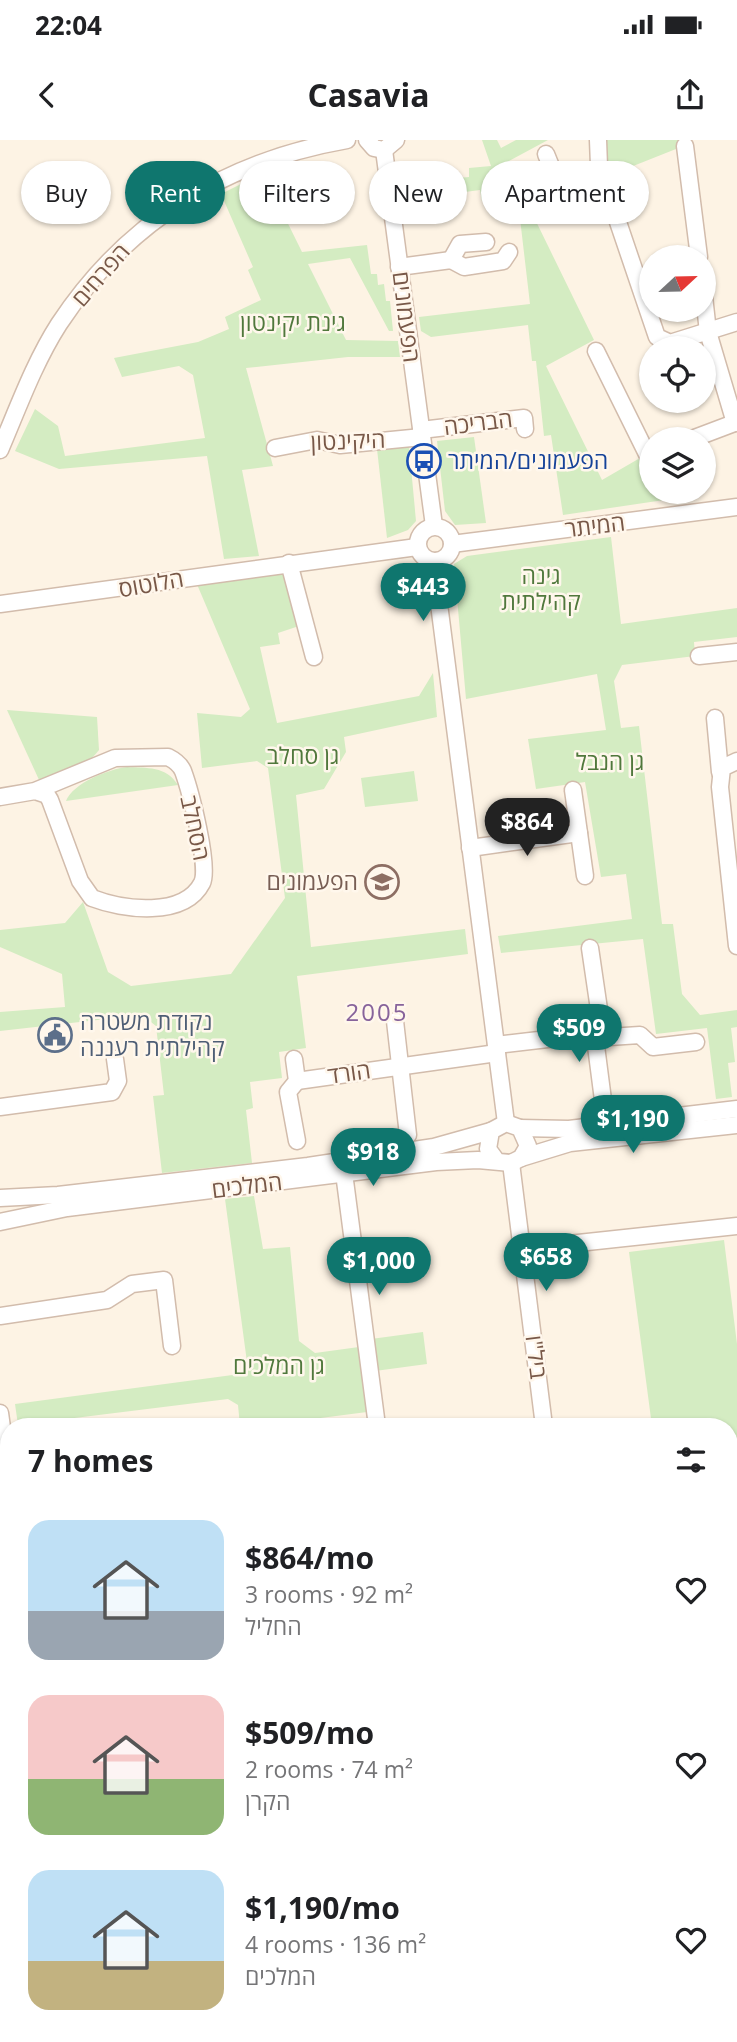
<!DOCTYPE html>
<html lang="en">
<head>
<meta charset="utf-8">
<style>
  :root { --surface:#fff; --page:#f2f2f2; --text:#202124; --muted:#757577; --accent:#0f766e }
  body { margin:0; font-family:"Open Sans",Heebo,sans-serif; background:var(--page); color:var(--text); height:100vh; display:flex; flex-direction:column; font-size:26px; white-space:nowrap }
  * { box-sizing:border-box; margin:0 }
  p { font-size:23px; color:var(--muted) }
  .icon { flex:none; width:38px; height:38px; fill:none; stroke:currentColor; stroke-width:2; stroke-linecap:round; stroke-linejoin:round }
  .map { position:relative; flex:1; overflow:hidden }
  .sheet { position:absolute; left:0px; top:1278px; width:738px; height:625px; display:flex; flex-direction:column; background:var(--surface); border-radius:28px 28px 0 0; box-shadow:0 2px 5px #0004 }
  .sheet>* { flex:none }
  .hud { position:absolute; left:21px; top:21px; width:696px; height:63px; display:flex; gap:14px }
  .needle { width:46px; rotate:68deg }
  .buttons { position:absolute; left:639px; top:105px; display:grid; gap:14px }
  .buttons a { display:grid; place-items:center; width:77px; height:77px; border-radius:50%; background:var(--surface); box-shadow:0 2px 5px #0004; font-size:35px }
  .price { position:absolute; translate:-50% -60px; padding:0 16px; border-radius:24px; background:var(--accent); color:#fff; font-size:23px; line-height:46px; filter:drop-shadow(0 2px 4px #0008) }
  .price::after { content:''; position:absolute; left:50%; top:42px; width:21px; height:16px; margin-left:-10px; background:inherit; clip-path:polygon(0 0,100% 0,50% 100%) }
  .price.selected { background:#222; color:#fff }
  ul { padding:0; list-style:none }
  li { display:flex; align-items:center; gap:21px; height:175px; padding:0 28px }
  li span { display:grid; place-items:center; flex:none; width:196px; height:140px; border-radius:21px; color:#555 }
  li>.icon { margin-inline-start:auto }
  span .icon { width:84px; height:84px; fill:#fffc; stroke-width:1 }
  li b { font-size:30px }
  h2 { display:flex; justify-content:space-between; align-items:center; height:84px; padding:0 28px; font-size:30px }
  .tag { padding:0 24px; border-radius:32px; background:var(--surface); box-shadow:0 2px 5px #0004; font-size:24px; line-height:63px }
  .tag.selected { background:var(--accent); color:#fff }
  .status { display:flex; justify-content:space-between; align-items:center; height:49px; padding:0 35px; background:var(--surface); direction:ltr }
  .status svg { height:19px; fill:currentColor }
  header { display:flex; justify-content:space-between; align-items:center; height:91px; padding:0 28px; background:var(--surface); font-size:32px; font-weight:700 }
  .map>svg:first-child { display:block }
  .green { fill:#d4ecc2 }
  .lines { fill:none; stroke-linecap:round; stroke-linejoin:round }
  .minor-casing { stroke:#d2bcac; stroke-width:19 }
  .minor { stroke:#fff; stroke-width:16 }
  .labels { text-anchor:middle; stroke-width:5; stroke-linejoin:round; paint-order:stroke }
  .street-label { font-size:23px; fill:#785848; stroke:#fff7ec }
  .park-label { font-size:23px; fill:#50783c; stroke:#fff7ec }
  .transit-label { font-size:23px; fill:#164399; stroke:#fff7ec; text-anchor:start }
  .education-label { font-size:23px; fill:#785e54; stroke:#fff7ec; text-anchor:end }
  .service-label { font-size:23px; fill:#4e5e75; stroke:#fff7ec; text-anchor:start }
  .neighbourhood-label { font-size:24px; letter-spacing:2px; fill:#87639b; stroke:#fff7ec }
</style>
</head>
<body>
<div class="status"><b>22:04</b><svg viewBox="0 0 49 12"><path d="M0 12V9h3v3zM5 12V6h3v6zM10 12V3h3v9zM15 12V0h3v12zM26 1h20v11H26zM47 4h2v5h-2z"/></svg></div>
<header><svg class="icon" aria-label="back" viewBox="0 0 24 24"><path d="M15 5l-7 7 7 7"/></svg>Casavia<svg class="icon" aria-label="share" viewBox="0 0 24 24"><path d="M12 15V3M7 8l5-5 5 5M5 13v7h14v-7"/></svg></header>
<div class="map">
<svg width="737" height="1902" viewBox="0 0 737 1902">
  <rect width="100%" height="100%" fill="#fdf3e4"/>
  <g class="green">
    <path d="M482,0H497L501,8L516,0H548L507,22L594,200L546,226L602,340L640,318L644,326L651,323V352H663L664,360L563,375L551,295L544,296L536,221H532L528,185L431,197L421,191L419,177L530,164L519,70L508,57L482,61L480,50L442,55L443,61L406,73L405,61L423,58V48L437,46L436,40L469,37V28L491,26Z"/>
    <path d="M602,0H679L681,7L608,36Z"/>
    <path d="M263,33L302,112L367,105L371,134H377L378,145L384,144L386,161H390L393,191H389L350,118L308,124L346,200L398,201L400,217H348L246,228L273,326L242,330L259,416L224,419L207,316L59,329L15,311L35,269L58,286L65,316L205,298L193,235L179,226L122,237L114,218L198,202L229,189L225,177L261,160L248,130L253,127L221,54Z"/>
    <path d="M474,297L486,383L455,385L445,371L437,301Z"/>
    <path d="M409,306L416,381L408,390L387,398L377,309Z"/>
    <path d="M611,397L621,484L737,468V497L694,502L695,516L622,525L614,541L621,588L639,586L662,784H673L682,854L700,875L737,870V887L731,888L735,922L728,923L732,957L716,959L707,888L656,894L643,799L501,813L498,796L632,779L626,734L601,737L585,642L536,649L528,599L606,590L597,534L466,559L454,424L467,416Z"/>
    <path d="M286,432L299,486L278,493L280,504L260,507L277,583L419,556L433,533L437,577L344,597L346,612L324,649L296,655L311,807L465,789L468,814L297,836L306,908L279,912L282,938L250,942L253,968L246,970L252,1023L162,1033L153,956L164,955L156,886L142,875L0,891V872L65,867L62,834L0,807V790L65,783L83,762L108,832L131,846L231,834L285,758L268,628L257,621L202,628L197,573L241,577L250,569L196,442Z"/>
    <path d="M7,570L97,577L99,610C87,627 59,637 40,642Z"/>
    <path d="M127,627C147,628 166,626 178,645L66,661C73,643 109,629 127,627Z"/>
    <path d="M414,631L418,661L365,667L361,638Z"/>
    <path d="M254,1056L263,1109L290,1107L299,1201L315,1213L359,1207L367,1272L305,1280V1286H240L238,1265L228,1259L18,1285L15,1264L240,1234L247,1222L225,1059Z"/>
    <path d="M724,1100L737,1204V1303L730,1304V1286H652L629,1112Z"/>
    <path d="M423,1192L427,1224L375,1231L371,1199Z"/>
  </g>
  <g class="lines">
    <g class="minor-casing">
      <g id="minor">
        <path d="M367,0L374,8L384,10L396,0"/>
        <path d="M598,0L599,26L657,197L670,203L737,182"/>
        <path d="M685,6L699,117"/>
        <path d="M384,10L434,386"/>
        <path d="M546,14L563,56L604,41"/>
        <path d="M451,120L460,104L486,102"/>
        <path d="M399,127L451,120L464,127L503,121L509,112"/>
        <path d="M704,156L708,192L735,283"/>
        <path d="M596,211L648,316L651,315"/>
        <path d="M421,290L524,278L525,289"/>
        <path d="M692,299L737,282"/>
        <path d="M275,308L317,300L340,305L422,297"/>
        <path d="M0,310C18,268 34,223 59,184C127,81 226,21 347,0"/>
        <circle cx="435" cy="404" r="17"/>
        <path d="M452,404L737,367"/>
        <path d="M436,421L435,433L506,983"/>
        <path d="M289,423L314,517"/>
        <path d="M0,464L417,407"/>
        <path d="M699,516L737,512"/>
        <path d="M715,578L720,632"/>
        <path d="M737,621L722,628L720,647L737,806"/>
        <path d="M573,650L585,736"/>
        <path d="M0,657L35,651L115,618L168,617C174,620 180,624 183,631C190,650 210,727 202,743C184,778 123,770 92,758L80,741L50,660L47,655L35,651"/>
        <path d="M470,708L579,693"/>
        <path d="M590,808L601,883L596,906L603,960"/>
        <path d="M395,881L408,995"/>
        <path d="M496,905L599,893L609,897L640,895L653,907L696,902"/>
        <path d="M294,919L297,941L288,952L297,1001"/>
        <path d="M297,941L497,913"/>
        <path d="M0,967L112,952L118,941L115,919"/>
        <path d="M520,988L569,989L737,969"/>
        <path d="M521,1018L570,1003L737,985"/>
        <path d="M511,1023L544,1286"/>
        <path d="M344,1033L377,1286"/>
        <path d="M0,1058L58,1055L308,1026L434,1007L491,991"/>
        <path d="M0,1082L67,1068L436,1022L478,1020L511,1023L521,1018L528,1006L520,988L506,983L491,991L488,1009L496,1020"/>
        <path d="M522,1109L737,1086"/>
        <path d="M0,1176L107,1160L132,1144L164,1140L172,1206"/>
        <path d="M0,1273L9,1338"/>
        <path d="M730,1391L737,1390"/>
        <path d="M2,1424L9,1406"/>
        <path d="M0,1459L9,1449"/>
        <path d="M730,1652L737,1651"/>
        <path d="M730,1814L737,1813"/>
        <path d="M300,1894L302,1902"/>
        <path d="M620,1894L621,1902"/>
        <path d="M48,1902L111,1894"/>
      </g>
    </g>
    <use href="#minor" class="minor"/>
  </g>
  <defs>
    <g id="bus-ring" transform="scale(1.75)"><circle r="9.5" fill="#fff7ec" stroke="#1a4fb4" stroke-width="1.5"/><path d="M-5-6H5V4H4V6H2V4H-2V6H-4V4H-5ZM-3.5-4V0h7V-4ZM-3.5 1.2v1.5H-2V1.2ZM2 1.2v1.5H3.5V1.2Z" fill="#1a4fb4"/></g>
    <g id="school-ring" transform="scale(1.75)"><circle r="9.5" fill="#fff7ec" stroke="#8d6e63" stroke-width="1.5"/><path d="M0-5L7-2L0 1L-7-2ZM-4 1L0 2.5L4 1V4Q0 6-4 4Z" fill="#8d6e63"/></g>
    <g id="civic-ring" transform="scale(1.75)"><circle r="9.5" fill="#fff7ec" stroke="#5c6f8a" stroke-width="1.5"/><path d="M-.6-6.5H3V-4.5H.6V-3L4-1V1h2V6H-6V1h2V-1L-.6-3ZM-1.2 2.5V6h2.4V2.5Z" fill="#5c6f8a"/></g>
  </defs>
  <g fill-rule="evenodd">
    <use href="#bus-ring" x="424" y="321"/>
    <use href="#school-ring" x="382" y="742"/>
    <use href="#civic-ring" x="55" y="895"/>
  </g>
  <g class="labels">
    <g class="street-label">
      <text transform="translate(101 135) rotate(-49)" y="8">הפרחים</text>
      <text transform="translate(406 177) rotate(83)" y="8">הפעמונים</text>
      <text transform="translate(478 283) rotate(-7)" y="8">הבריכה</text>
      <text transform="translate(348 301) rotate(-2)" y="8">היקינטון</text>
      <text transform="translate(595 386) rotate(-7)" y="8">המיתר</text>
      <text transform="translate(151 444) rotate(-10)" y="8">הלוטוס</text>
      <text transform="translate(195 688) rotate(78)" y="8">הסחלב</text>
      <text transform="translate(349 933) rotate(-8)" y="8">הורד</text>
      <text transform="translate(247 1046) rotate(-7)" y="8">המלכים</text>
      <text transform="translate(536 1217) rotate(83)" y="8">ביל"ו</text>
    </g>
    <g class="park-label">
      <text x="293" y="191">גינת יקינטון</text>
      <text x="541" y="444">גינה<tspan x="541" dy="26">קהילתית</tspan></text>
      <text x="303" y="624">גן סחלב</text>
      <text x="610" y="630">גן הנבל</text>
      <text x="279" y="1234">גן המלכים</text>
    </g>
    <g class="transit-label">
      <text x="448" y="329">הפעמונים/המיתר</text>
    </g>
    <g class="education-label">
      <text x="358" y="750">הפעמונים</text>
    </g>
    <g class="service-label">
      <text x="80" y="890">נקודת משטרה<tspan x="80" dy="26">קהילתית רעננה</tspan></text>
    </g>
    <g class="neighbourhood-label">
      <text x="377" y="881">2005</text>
    </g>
  </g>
</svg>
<div class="buttons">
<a><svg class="needle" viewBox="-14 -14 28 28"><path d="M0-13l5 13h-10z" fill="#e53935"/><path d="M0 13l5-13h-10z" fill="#757577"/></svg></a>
<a><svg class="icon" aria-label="locate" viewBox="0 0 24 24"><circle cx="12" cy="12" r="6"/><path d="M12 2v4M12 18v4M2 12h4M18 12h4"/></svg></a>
<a><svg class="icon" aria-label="layers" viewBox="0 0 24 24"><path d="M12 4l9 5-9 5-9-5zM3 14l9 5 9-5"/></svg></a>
</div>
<b class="price" style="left:423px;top:483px">$443</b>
<b class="price selected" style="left:527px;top:718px">$864</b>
<b class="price" style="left:579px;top:924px">$509</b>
<b class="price" style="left:633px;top:1015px">$1,190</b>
<b class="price" style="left:373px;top:1048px">$918</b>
<b class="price" style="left:546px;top:1153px">$658</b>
<b class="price" style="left:379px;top:1157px">$1,000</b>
<div class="hud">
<a class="tag">Buy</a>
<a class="tag selected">Rent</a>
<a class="tag">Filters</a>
<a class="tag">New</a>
<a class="tag">Apartment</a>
</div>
<section class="sheet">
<h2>7 homes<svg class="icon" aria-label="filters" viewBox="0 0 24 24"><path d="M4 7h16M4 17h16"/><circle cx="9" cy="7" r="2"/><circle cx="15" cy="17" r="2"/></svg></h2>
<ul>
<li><span style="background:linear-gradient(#bfe0f5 65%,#9aa5b1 0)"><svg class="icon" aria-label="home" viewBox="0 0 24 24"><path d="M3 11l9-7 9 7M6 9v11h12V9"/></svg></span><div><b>$864/mo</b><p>3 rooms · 92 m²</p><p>החליל</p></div><svg class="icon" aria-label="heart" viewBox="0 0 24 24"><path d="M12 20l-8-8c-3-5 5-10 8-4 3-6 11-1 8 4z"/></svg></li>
<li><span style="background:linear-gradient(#f6c9c9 60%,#8fb573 0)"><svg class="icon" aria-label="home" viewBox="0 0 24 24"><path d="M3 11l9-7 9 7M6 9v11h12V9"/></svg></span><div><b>$509/mo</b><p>2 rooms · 74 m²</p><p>הקרן</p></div><svg class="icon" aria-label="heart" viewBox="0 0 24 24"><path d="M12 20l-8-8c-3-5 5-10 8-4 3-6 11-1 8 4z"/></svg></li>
<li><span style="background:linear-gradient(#bfe0f5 65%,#c2b280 0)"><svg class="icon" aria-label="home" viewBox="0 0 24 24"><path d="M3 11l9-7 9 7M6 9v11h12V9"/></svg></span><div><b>$1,190/mo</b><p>4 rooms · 136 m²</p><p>המלכים</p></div><svg class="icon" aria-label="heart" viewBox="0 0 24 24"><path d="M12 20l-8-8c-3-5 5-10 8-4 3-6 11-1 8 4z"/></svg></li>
</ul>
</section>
</div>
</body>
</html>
